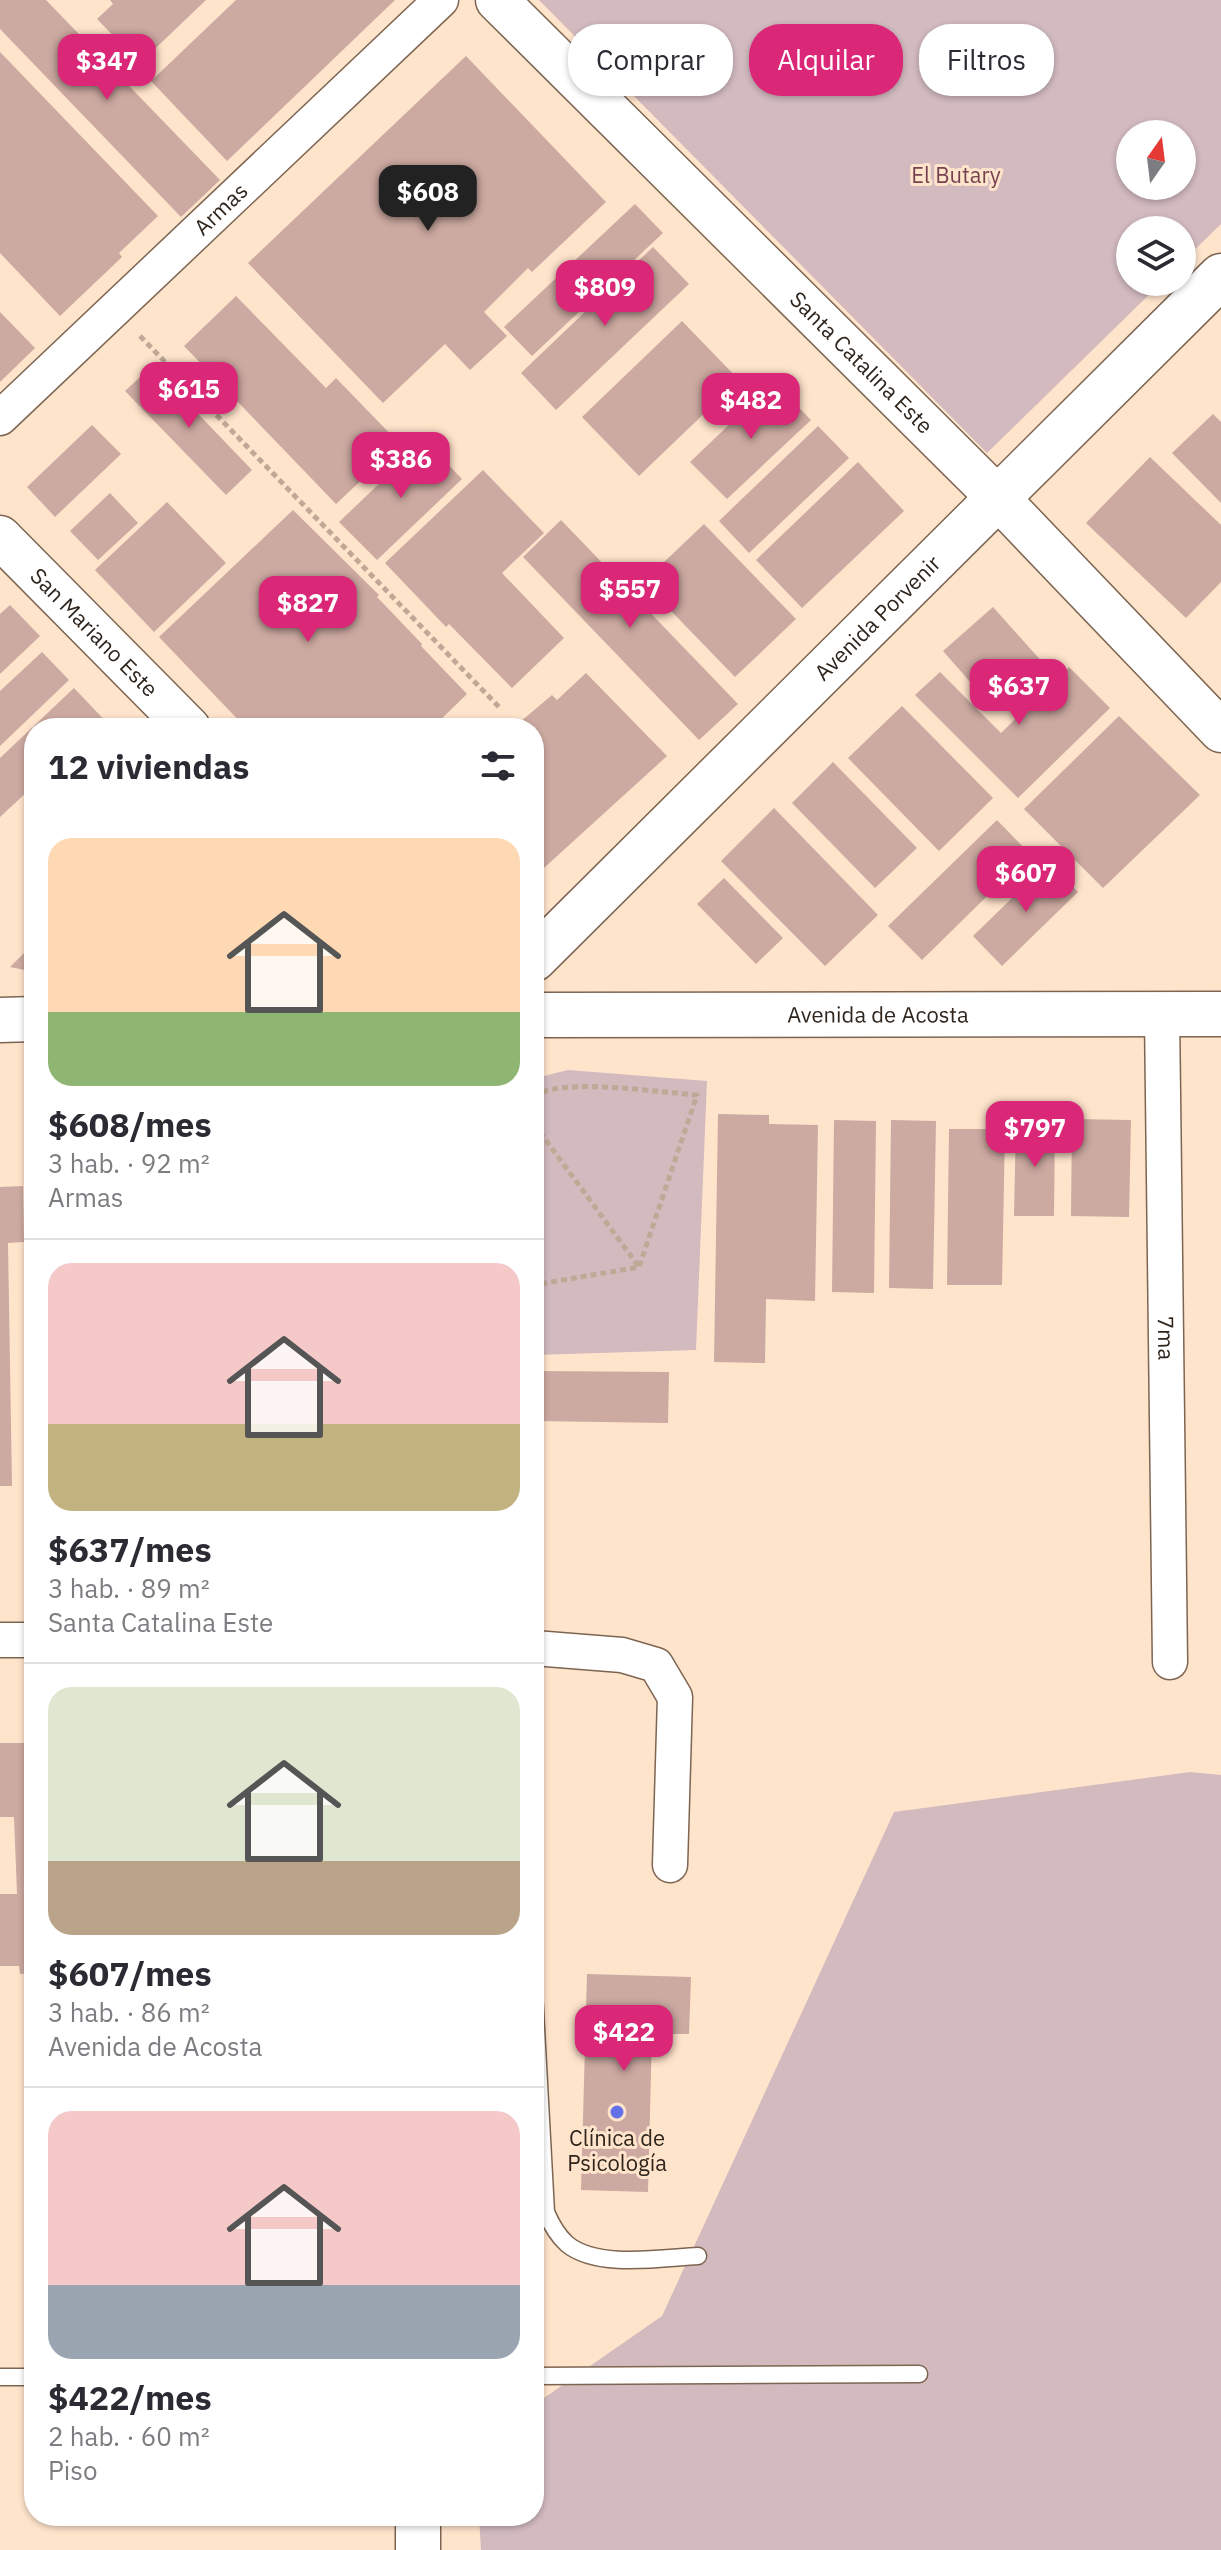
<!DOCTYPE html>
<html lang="es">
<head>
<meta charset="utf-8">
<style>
  :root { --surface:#fff; --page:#f7f7f7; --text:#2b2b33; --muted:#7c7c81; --line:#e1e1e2; --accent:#db2777 }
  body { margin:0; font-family:"IBM Plex Sans",sans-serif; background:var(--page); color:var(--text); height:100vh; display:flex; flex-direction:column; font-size:30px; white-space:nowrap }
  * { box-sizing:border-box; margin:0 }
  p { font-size:26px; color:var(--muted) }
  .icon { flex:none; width:44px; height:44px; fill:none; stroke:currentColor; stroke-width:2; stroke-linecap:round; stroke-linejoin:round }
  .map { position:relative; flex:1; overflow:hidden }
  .drawer { position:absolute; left:24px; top:718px; width:520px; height:1808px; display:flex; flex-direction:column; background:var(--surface); border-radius:32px; box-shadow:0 2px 6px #0004 }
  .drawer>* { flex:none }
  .top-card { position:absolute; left:568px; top:24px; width:532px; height:72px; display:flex; gap:16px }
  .needle { width:52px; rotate:14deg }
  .fabs { position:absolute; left:1116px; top:120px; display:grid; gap:16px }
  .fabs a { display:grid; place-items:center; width:80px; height:80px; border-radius:50%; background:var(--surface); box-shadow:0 2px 6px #0004; font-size:40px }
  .price { position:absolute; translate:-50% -68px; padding:0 18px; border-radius:16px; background:var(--accent); color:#fff; font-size:26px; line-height:52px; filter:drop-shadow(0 2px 4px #0008) }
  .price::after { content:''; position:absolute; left:50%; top:48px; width:24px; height:18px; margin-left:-12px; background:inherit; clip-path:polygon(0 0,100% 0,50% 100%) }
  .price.active { background:#222; color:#fff }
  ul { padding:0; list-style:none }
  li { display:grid; align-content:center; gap:16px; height:424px; padding:0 24px }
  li+li { border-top:2px solid var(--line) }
  li span { display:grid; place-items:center; height:248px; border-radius:24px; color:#555 }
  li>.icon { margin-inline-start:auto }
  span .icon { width:144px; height:144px; fill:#fffc; stroke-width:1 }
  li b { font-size:34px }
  h2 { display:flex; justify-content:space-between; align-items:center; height:96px; padding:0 24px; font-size:34px }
  .tag { padding:0 28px; border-radius:32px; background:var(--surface); box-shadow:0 2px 6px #0004; font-size:28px; line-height:72px }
  .tag.active { background:var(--accent); color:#fff }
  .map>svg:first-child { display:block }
  .green { fill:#d2babf; fill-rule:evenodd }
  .building { fill:#cca9a1 }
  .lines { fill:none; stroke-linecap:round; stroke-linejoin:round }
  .service-casing { stroke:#7d6551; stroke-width:19 }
  .minor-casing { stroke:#7d6551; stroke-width:37 }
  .tertiary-casing { stroke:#7d6551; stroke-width:45 }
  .secondary-casing { stroke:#7d6551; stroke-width:47 }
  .primary-casing { stroke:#7d6551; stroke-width:47 }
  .path { stroke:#bfa996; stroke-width:5; stroke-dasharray:6 4; stroke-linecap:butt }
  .service { stroke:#fff; stroke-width:16 }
  .minor { stroke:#fff; stroke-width:34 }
  .tertiary { stroke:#fff; stroke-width:42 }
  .secondary { stroke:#fff; stroke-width:44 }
  .primary { stroke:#fff; stroke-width:44 }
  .poi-dot { fill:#6371e9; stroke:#ffe4cc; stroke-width:3 }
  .labels { text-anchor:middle; stroke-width:6; stroke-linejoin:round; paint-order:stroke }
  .park-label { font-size:22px; fill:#764250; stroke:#ffe4cc }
  .street-label { font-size:22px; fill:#2f251c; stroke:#ffe4cc }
  .poi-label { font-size:22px; fill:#2f251c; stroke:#ffe4cc }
</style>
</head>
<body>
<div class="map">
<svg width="1221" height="2550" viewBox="0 0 1221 2550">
  <rect width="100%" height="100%" fill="#ffe4cc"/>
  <g class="green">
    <path d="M539,0H1221V224L1182,262V230H1130V282H1162L987,453ZM1182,134V186H1130V134Z"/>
    <path d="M568,1070L707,1081L696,1350L534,1355V1084L540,1077Z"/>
    <path d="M1190,1772L1221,1775V2550H481L479,2516H534V2405L662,2316L894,1812Z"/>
  </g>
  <g class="building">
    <path d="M0,0H46L220,180L181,217L0,29Z"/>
    <path d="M110,0H206L140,63L97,19L113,4Z"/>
    <path d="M236,0H395L227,161L151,81Z"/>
    <path d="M0,52L158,216L119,253L122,257L60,316L0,253Z"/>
    <path d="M466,56L606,202L532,272L528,268L484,312L507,336L470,370L445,344L383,403L248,263Z"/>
    <path d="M635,204L663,233L532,356L504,327Z"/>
    <path d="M653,247L689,284L556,410L521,373Z"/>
    <path d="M236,296L326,388L336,378L400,444L336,504L184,346Z"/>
    <path d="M0,312L35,348L0,382Z"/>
    <path d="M682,321L739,380L639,476L582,417Z"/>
    <path d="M152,366L252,470L226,495L125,391Z"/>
    <path d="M774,382L811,420L727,499L690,462Z"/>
    <path d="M1213,414L1221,422V503L1172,453Z"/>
    <path d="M92,425L121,454L55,517L27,487Z"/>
    <path d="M818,426L849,458L749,553L719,521Z"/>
    <path d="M425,440L462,479L377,560L339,522Z"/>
    <path d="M1150,457L1221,525V582L1186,618L1086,523Z"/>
    <path d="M858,462L904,511L802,608L756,560Z"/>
    <path d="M483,470L544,533L502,573L564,638L512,688L449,624L446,627L385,563Z"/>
    <path d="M110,493L138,523L98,560L70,531Z"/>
    <path d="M167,502L226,563L154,632L95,570Z"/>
    <path d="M293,510L379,595L377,597L422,644L421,646L467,694L432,728H246L159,637Z"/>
    <path d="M561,520L738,704L699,740L523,557Z"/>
    <path d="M704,524L796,619L735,677L643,582Z"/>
    <path d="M10,605L40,636L0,674V614Z"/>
    <path d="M993,607L1044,664L993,708L943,651Z"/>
    <path d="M42,652L69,680L0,746V691Z"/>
    <path d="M1069,667L1110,708L1018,798L915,695L940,672L1001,733Z"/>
    <path d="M586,673L667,756L534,877V728H513L552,695L557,700Z"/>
    <path d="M74,688L112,728H34V795L29,790L0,817V758Z"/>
    <path d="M902,706L993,798L939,851L848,758Z"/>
    <path d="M1119,716L1200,795L1103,888L1024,809Z"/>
    <path d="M833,762L917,848L875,888L792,803Z"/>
    <path d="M774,808L878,915L825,966L721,861Z"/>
    <path d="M997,820L1030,854L922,960L888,926Z"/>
    <path d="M1049,862L1078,892L1002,966L973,936Z"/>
    <path d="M724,878L783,938L756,964L697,904Z"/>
    <path d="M34,943V972L10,967Z"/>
    <path d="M718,1114L769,1115V1124L818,1125L815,1301L766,1299L765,1363L714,1362Z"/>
    <path d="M1072,1119L1131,1120L1129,1217L1071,1216Z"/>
    <path d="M834,1120L876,1121L874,1293L832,1292Z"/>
    <path d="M891,1120L936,1121L933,1289L889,1288Z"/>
    <path d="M1016,1122L1055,1123L1054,1216H1014Z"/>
    <path d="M949,1129H1005L1002,1285H947Z"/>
    <path d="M23,1186L24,1242L8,1243L12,1486H0V1187Z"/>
    <path d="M534,1371L669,1372L668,1423L534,1421Z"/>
    <path d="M0,1743H34V1973L20,1974L19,1966H0V1894H17L14,1817H0Z"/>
    <path d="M587,1974L691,1977L689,2034H652L648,2192L581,2190Z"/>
  </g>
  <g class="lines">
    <g class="service-casing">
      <g id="service">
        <path d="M534,1991L546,2212C551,2224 557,2235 567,2244C597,2269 661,2258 698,2256"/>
        <path d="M534,2376L919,2374"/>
        <path d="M0,2377H34"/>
      </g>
    </g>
    <g class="minor-casing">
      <g id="minor">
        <path id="s1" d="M0,418L441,0"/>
        <path id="s2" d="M1162,1014L1170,1662"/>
        <path d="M0,1640H34"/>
        <path d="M534,1648L622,1655L656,1665L675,1697L670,1865"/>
      </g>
    </g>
    <g class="tertiary-casing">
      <g id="tertiary">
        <path id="s3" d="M497,0L997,497L1221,731"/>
        <path id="s4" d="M0,537L189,728"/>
      </g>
    </g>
    <g class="secondary-casing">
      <g id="secondary">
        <path id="s5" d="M534,1015L1221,1014"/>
        <path d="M0,1020L34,1019"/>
      </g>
    </g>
    <g class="primary-casing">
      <g id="primary">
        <path id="s6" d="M534,959L1221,276"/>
        <path d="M418,2516V2550"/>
      </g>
    </g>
    <g class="path">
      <path d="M140,336L500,708"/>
      <path d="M534,1097C557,1076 663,1093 697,1095L639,1267L534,1285"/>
      <path d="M534,1124L639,1267"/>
    </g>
    <use href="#service" class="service"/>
    <use href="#minor" class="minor"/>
    <use href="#tertiary" class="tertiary"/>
    <use href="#secondary" class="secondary"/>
    <use href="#primary" class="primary"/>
  </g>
  <circle class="poi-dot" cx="617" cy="2112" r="8"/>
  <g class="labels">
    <g class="park-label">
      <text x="956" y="183">El Butary</text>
    </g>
    <g class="street-label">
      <text dy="8" stroke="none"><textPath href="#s1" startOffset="304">Armas</textPath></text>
      <text dy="8" stroke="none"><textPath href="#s3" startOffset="514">Santa Catalina Este</textPath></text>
      <text dy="8" stroke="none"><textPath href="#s6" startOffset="484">Avenida Porvenir</textPath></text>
      <text dy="8" stroke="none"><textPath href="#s4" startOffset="134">San Mariano Este</textPath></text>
      <text dy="8" stroke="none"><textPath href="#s5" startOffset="344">Avenida de Acosta</textPath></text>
      <text dy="8" stroke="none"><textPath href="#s2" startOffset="324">7ma</textPath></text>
    </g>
    <g class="poi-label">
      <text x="617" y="2146">Clínica de<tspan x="617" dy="25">Psicología</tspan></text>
    </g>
  </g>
</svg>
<div class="fabs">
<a><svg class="needle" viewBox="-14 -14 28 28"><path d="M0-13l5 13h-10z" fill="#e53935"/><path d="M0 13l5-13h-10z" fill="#7c7c81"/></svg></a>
<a><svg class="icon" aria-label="layers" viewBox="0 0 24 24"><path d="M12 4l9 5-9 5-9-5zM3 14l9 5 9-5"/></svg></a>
</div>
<b class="price" style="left:107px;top:102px">$347</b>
<b class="price active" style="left:428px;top:233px">$608</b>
<b class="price" style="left:605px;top:328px">$809</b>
<b class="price" style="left:189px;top:430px">$615</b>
<b class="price" style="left:751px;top:441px">$482</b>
<b class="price" style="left:401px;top:500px">$386</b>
<b class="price" style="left:630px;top:630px">$557</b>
<b class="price" style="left:308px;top:644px">$827</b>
<b class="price" style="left:1019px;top:727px">$637</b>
<b class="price" style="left:1026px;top:914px">$607</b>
<b class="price" style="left:1035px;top:1169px">$797</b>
<b class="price" style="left:624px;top:2073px">$422</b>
<div class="top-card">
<a class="tag">Comprar</a>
<a class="tag active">Alquilar</a>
<a class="tag">Filtros</a>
</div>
<section class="drawer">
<h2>12 viviendas<svg class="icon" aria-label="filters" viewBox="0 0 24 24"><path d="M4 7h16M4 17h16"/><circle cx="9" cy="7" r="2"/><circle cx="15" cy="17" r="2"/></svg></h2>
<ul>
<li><span style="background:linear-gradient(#ffd9b3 70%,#8fb573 0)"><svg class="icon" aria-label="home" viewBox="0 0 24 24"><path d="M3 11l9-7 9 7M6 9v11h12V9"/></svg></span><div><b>$608/mes</b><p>3 hab. · 92 m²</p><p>Armas</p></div></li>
<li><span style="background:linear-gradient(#f6c9c9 65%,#c2b280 0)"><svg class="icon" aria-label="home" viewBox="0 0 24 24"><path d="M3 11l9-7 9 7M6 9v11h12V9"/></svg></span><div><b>$637/mes</b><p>3 hab. · 89 m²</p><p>Santa Catalina Este</p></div></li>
<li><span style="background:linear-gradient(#dfe7d0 70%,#b9a48a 0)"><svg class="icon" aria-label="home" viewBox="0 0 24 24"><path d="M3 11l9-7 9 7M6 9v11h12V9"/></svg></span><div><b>$607/mes</b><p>3 hab. · 86 m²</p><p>Avenida de Acosta</p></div></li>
<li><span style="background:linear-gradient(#f6c9c9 70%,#9aa5b1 0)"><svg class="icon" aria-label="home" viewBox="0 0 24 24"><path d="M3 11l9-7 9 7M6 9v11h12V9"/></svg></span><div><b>$422/mes</b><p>2 hab. · 60 m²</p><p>Piso</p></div></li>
</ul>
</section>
</div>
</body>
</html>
